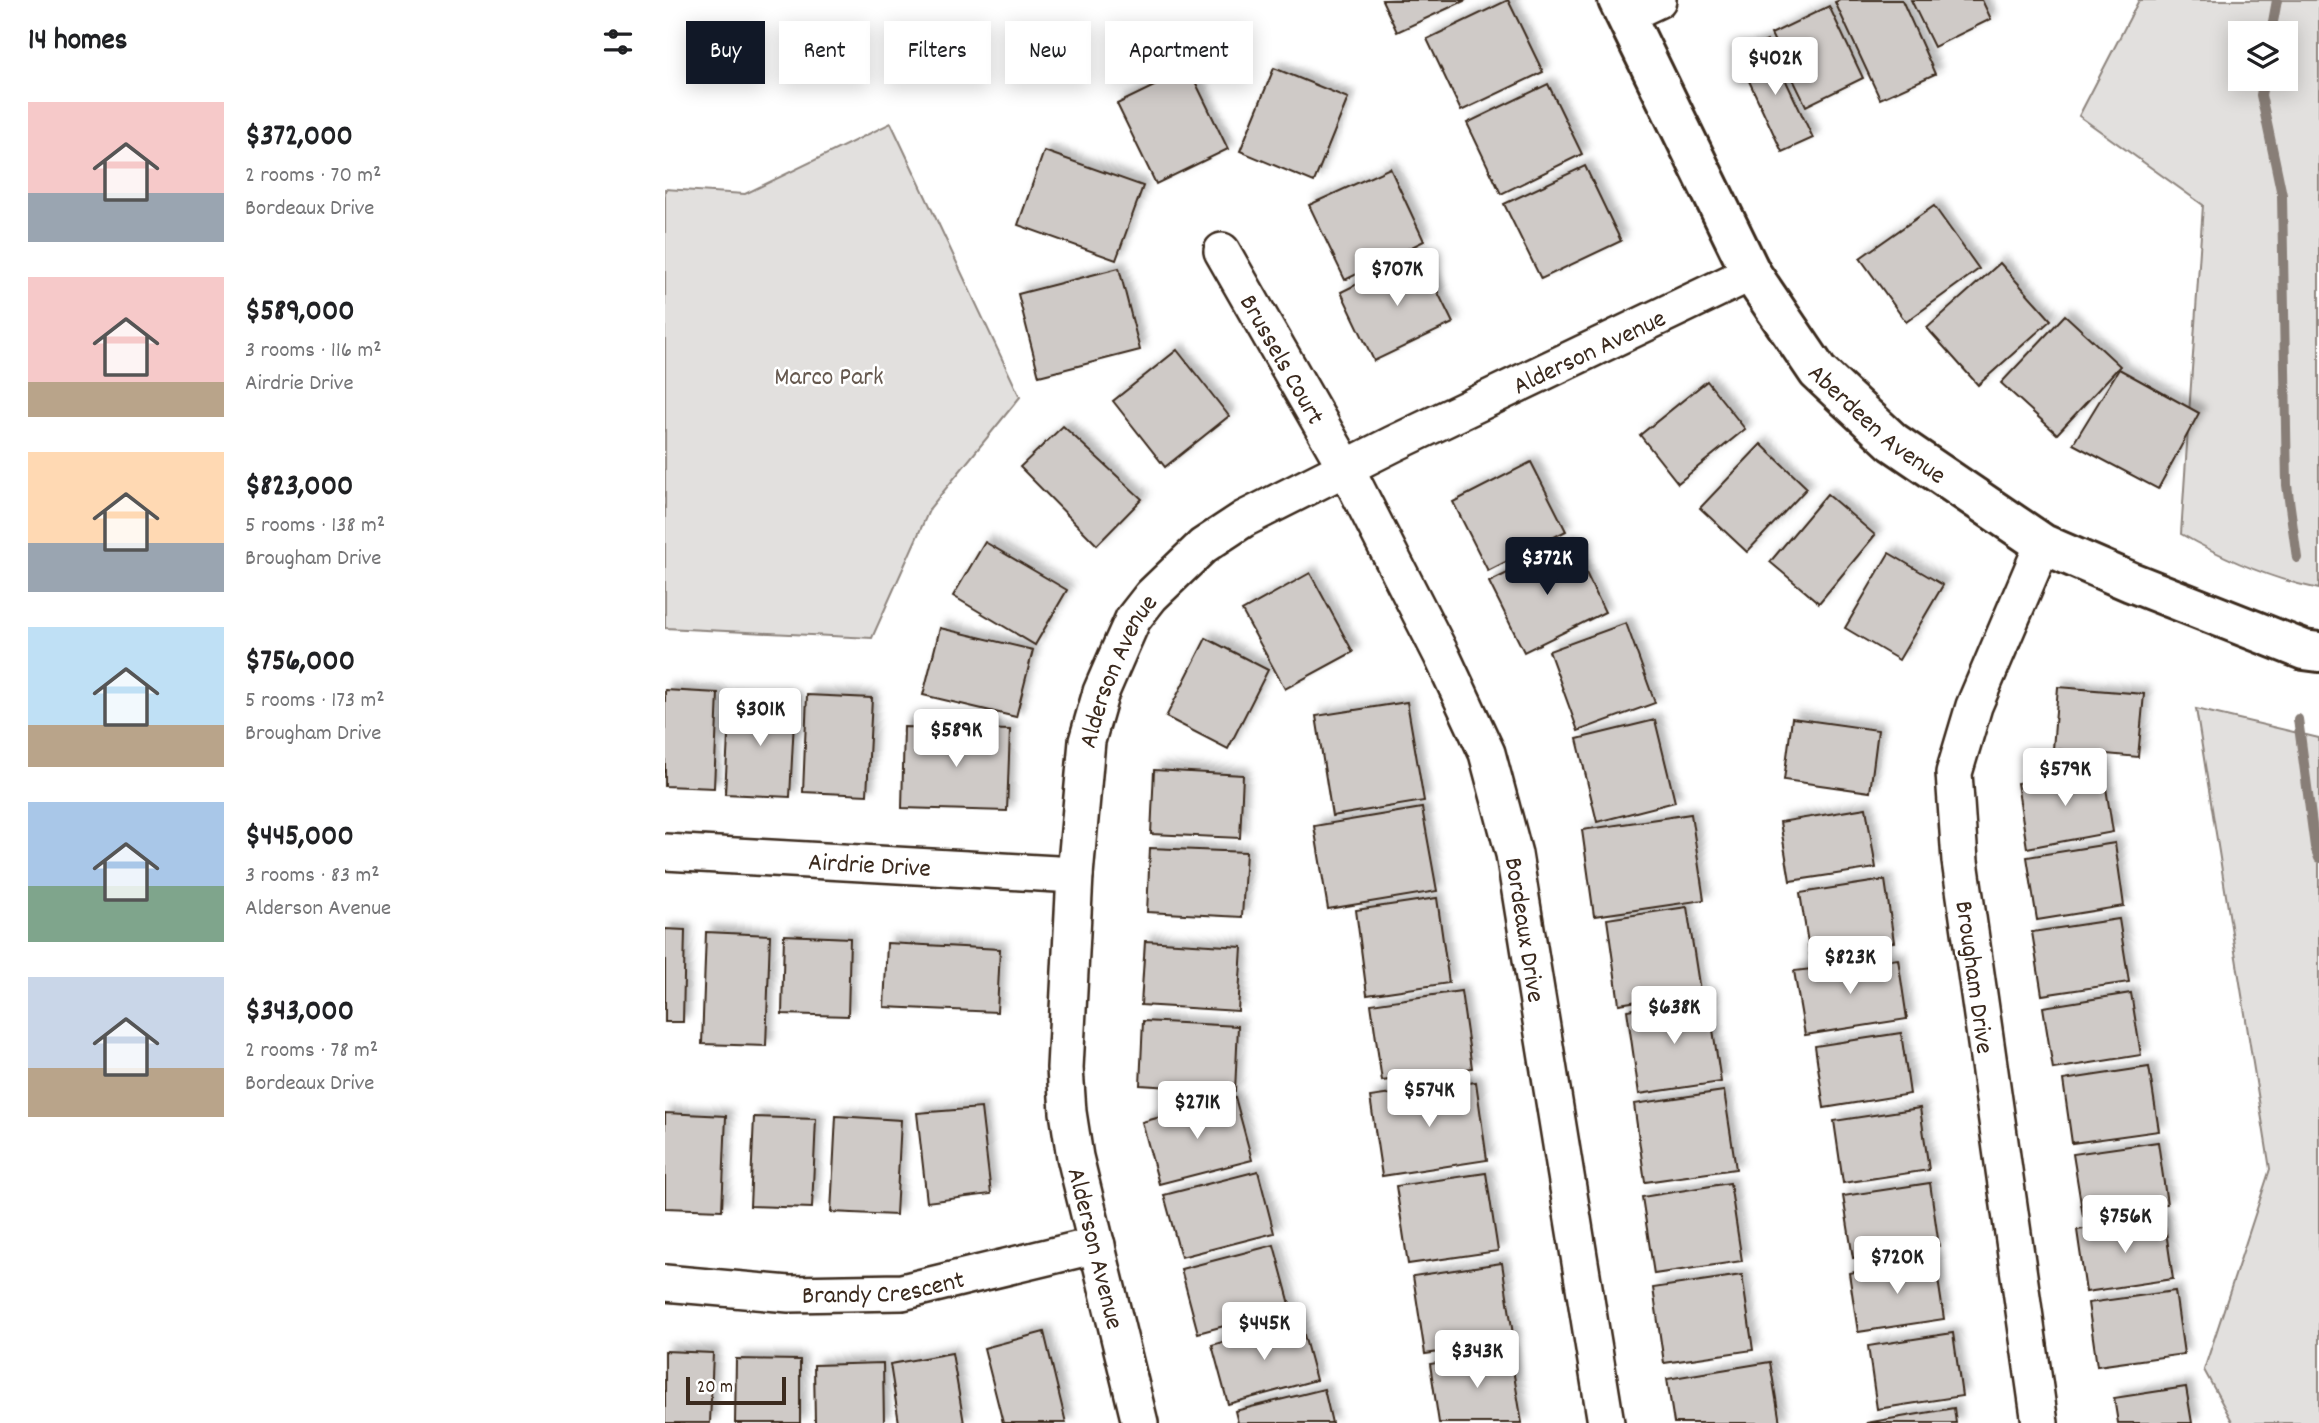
<!DOCTYPE html>
<html lang="en">
<head>
<meta charset="utf-8">
<style>
  :root { --surface:#fff; --page:#f2f2f2; --text:#202124; --muted:#757577; --accent:#111827 }
  body { margin:0; font-family:Dekko,sans-serif; background:var(--page); color:var(--text); height:100vh; display:flex; flex-direction:column; font-size:26px; white-space:nowrap }
  * { box-sizing:border-box; margin:0 }
  p { font-size:23px; color:var(--muted) }
  .icon { flex:none; width:38px; height:38px; fill:none; stroke:currentColor; stroke-width:2; stroke-linecap:round; stroke-linejoin:round }
  .map { position:relative; flex:1; overflow:hidden }
  .drawer { display:flex; flex-direction:column; background:var(--surface); width:665px }
  .drawer>* { flex:none }
  .guide { position:absolute; left:21px; top:21px; width:665px; height:63px; display:flex; gap:14px }
  .controls { position:absolute; left:1563px; top:21px; display:grid; gap:14px }
  .controls a { display:grid; place-items:center; width:70px; height:70px; border-radius:0px; background:var(--surface); box-shadow:0 4px 18px #0003; font-size:35px }
  .scale { position:absolute; left:21px; bottom:18px; width:100px; box-sizing:border-box; padding-left:7px; border:4px solid #3b2a1e; border-top:0; font-size:19px; line-height:24px; white-space:nowrap; color:#3b2a1e; -webkit-text-stroke:5px #fff; paint-order:stroke }
  .price { position:absolute; translate:-50% -60px; padding:0 16px; border-radius:7px; background:#fff; color:#222; font-size:23px; line-height:46px; filter:drop-shadow(0 2px 4px #0008) }
  .price::after { content:''; position:absolute; left:50%; top:42px; width:21px; height:16px; margin-left:-10px; background:inherit; clip-path:polygon(0 0,100% 0,50% 100%) }
  .price.active { background:var(--accent); color:#fff }
  ul { padding:0; list-style:none }
  li { display:flex; align-items:center; gap:21px; height:175px; padding:0 28px }
  li span { display:grid; place-items:center; flex:none; width:196px; height:140px; border-radius:0px; color:#555 }
  li>.icon { margin-inline-start:auto }
  span .icon { width:84px; height:84px; fill:#fffc; stroke-width:1 }
  li b { font-size:30px }
  h2 { display:flex; justify-content:space-between; align-items:center; height:84px; padding:0 28px; font-size:30px }
  .chip { padding:0 24px; border-radius:0px; background:var(--surface); box-shadow:0 4px 18px #0003; font-size:24px; line-height:63px }
  .chip.active { background:var(--accent); color:#fff }
  main { display:flex; flex:1; min-height:0 }
  .map>svg:first-child { display:block }
  .green { fill:#e2e0de; stroke:#8e857e; stroke-width:2; fill-rule:evenodd }
  .lines { fill:none; stroke-linecap:round; stroke-linejoin:round }
  .stream { stroke:#887e77; stroke-width:10 }
  .building { fill:#cfcac7; stroke:#3b2a1e; stroke-width:2; filter:url(#shadow) }
  .street-casing { stroke:#3b2a1e; stroke-width:40 }
  .secondary-casing { stroke:#3b2a1e; stroke-width:44 }
  .street { stroke:#fff; stroke-width:35 }
  .secondary { stroke:#fff; stroke-width:38 }
  .labels { text-anchor:middle; stroke-width:5; stroke-linejoin:round; paint-order:stroke }
  .street-label { font-size:26px; fill:#3b2a1e; stroke:#fff }
  .park-label { font-size:26px; fill:#65584e; stroke:#fff }
</style>
</head>
<body>
<main>
<section class="drawer">
<h2>14 homes<svg class="icon" aria-label="filters" viewBox="0 0 24 24"><path d="M4 7h16M4 17h16"/><circle cx="9" cy="7" r="2"/><circle cx="15" cy="17" r="2"/></svg></h2>
<ul>
<li><span style="background:linear-gradient(#f6c9c9 65%,#9aa5b1 0)"><svg class="icon" aria-label="home" viewBox="0 0 24 24"><path d="M3 11l9-7 9 7M6 9v11h12V9"/></svg></span><div><b>$372,000</b><p>2 rooms · 70 m²</p><p>Bordeaux Drive</p></div></li>
<li><span style="background:linear-gradient(#f6c9c9 75%,#b9a48a 0)"><svg class="icon" aria-label="home" viewBox="0 0 24 24"><path d="M3 11l9-7 9 7M6 9v11h12V9"/></svg></span><div><b>$589,000</b><p>3 rooms · 116 m²</p><p>Airdrie Drive</p></div></li>
<li><span style="background:linear-gradient(#ffd9b3 65%,#9aa5b1 0)"><svg class="icon" aria-label="home" viewBox="0 0 24 24"><path d="M3 11l9-7 9 7M6 9v11h12V9"/></svg></span><div><b>$823,000</b><p>5 rooms · 138 m²</p><p>Brougham Drive</p></div></li>
<li><span style="background:linear-gradient(#bfe0f5 70%,#b9a48a 0)"><svg class="icon" aria-label="home" viewBox="0 0 24 24"><path d="M3 11l9-7 9 7M6 9v11h12V9"/></svg></span><div><b>$756,000</b><p>5 rooms · 173 m²</p><p>Brougham Drive</p></div></li>
<li><span style="background:linear-gradient(#a9c7e8 60%,#7fa58c 0)"><svg class="icon" aria-label="home" viewBox="0 0 24 24"><path d="M3 11l9-7 9 7M6 9v11h12V9"/></svg></span><div><b>$445,000</b><p>3 rooms · 83 m²</p><p>Alderson Avenue</p></div></li>
<li><span style="background:linear-gradient(#c9d6e8 65%,#b9a48a 0)"><svg class="icon" aria-label="home" viewBox="0 0 24 24"><path d="M3 11l9-7 9 7M6 9v11h12V9"/></svg></span><div><b>$343,000</b><p>2 rooms · 78 m²</p><p>Bordeaux Drive</p></div></li>
</ul>
</section>
<div class="map">
<svg width="1654" height="1423" viewBox="0 0 1654 1423">
  <defs>
    <filter id="shadow"><feDropShadow dx="6" dy="-6" stdDeviation="3.5" flood-color="#0004"/></filter>
  </defs>
  <rect width="100%" height="100%" fill="#fff"/>
  <filter id="ink" filterUnits="userSpaceOnUse"><feTurbulence type="fractalNoise" baseFrequency=".0143" numOctaves="2"/><feDisplacementMap in="SourceGraphic" scale="14" xChannelSelector="R" yChannelSelector="G"/><feConvolveMatrix kernelMatrix="1 2 1 2 8 2 1 2 1" color-interpolation-filters="sRGB"/></filter>
  <g filter="url(#ink)">
    <g class="green">
      <path d="M1474,0H1654V589C1606,579 1558,558 1516,534L1538,205L1414,116ZM1575,33H1620V79H1575Z"/>
      <path d="M226,123L355,397L265,508L207,638L0,628V189L80,194Z"/>
      <path d="M1531,709L1654,738V1423H1568L1539,1370L1605,1169Z"/>
    </g>
    <g class="lines">
      <g class="stream">
        <path d="M1606,33L1612,0"/>
        <path d="M1599,79L1596,95L1617,195L1622,485L1632,558"/>
        <path d="M1633,719L1650,847L1654,858"/>
      </g>
    </g>
    <g class="building">
      <path d="M717,0H801L732,32Z"/>
      <path d="M843,0L878,72L796,111L762,39Z"/>
      <path d="M1175,0H1237L1270,74L1215,99L1170,2Z"/>
      <path d="M1246,0H1317L1326,19L1269,47Z"/>
      <path d="M1164,6L1198,78L1141,106L1106,34Z"/>
      <path d="M1102,41L1148,138L1117,152L1072,55Z"/>
      <path d="M609,68L683,98L649,182L575,151Z"/>
      <path d="M524,69L563,149L491,184L452,104Z"/>
      <path d="M883,84L917,154L836,194L802,123Z"/>
      <path d="M379,151L478,186L451,260L353,225Z"/>
      <path d="M920,166L956,241L876,279L839,204Z"/>
      <path d="M725,168L759,241L680,280L644,205Z"/>
      <path d="M1269,206L1314,269L1241,322L1195,258Z"/>
      <path d="M754,254L788,323L709,361L676,292Z"/>
      <path d="M1335,263L1386,320L1313,385L1262,328Z"/>
      <path d="M454,268L475,350L374,376L353,294Z"/>
      <path d="M1400,315L1455,366L1392,434L1336,383Z"/>
      <path d="M512,350L564,416L500,467L448,401Z"/>
      <path d="M1454,369L1534,413L1493,489L1408,444Z"/>
      <path d="M1042,381L1080,429L1013,483L975,435Z"/>
      <path d="M398,426L477,499L432,545L355,467Z"/>
      <path d="M1096,444L1142,488L1082,552L1035,508Z"/>
      <path d="M866,462L901,531L823,571L788,502Z"/>
      <path d="M1162,494L1210,535L1154,603L1105,562Z"/>
      <path d="M320,542L402,590L370,645L288,596Z"/>
      <path d="M906,542L940,612L859,652L824,582Z"/>
      <path d="M1224,553L1278,585L1234,660L1180,628Z"/>
      <path d="M645,573L688,652L620,689L577,611Z"/>
      <path d="M961,623L990,703L913,731L884,651Z"/>
      <path d="M275,628L368,650L351,717L258,695Z"/>
      <path d="M541,638L603,670L563,749L501,717Z"/>
      <path d="M1393,687L1479,694L1473,757L1388,749Z"/>
      <path d="M0,690L53,693L49,788L0,786Z"/>
      <path d="M142,695L207,698L202,795L138,792Z"/>
      <path d="M65,698L130,701L125,797L60,794Z"/>
      <path d="M742,702L759,801L667,816L651,716Z"/>
      <path d="M1127,718L1213,730L1205,792L1119,780Z"/>
      <path d="M990,720L1010,802L932,822L912,739Z"/>
      <path d="M239,727L345,730L342,811L237,808Z"/>
      <path d="M1438,769L1448,832L1362,848L1352,783Z"/>
      <path d="M489,770L578,775L575,838L486,834Z"/>
      <path d="M757,808L772,891L663,909L649,826Z"/>
      <path d="M1201,808L1211,868L1125,881L1115,822Z"/>
      <path d="M1026,814L1039,900L929,916L917,830Z"/>
      <path d="M1450,843L1459,906L1372,920L1362,857Z"/>
      <path d="M485,848L581,852L577,917L482,912Z"/>
      <path d="M1220,880L1229,942L1145,956L1135,893Z"/>
      <path d="M772,898L784,983L702,995L691,910Z"/>
      <path d="M1022,907L1035,991L954,1004L942,919Z"/>
      <path d="M1454,919L1464,982L1377,995L1367,932Z"/>
      <path d="M0,929L20,930L18,1022H0Z"/>
      <path d="M41,932L105,935L101,1046L37,1044Z"/>
      <path d="M119,935L185,938L183,1016L117,1014Z"/>
      <path d="M480,941L577,947L573,1011L476,1005Z"/>
      <path d="M222,943L335,949L332,1012L219,1007Z"/>
      <path d="M1233,959L1242,1019L1140,1035L1129,971Z"/>
      <path d="M796,991L807,1068L717,1081L706,1004Z"/>
      <path d="M1466,993L1476,1055L1388,1069L1378,1007Z"/>
      <path d="M1043,997L1056,1082L974,1094L962,1010Z"/>
      <path d="M478,1021L573,1026L570,1091L475,1085Z"/>
      <path d="M1236,1033L1245,1094L1159,1108L1150,1046Z"/>
      <path d="M1484,1067L1494,1131L1407,1143L1398,1080Z"/>
      <path d="M811,1082L822,1160L717,1176L705,1097Z"/>
      <path d="M1059,1091L1071,1169L980,1182L969,1104Z"/>
      <path d="M570,1097L587,1160L494,1184L477,1122Z"/>
      <path d="M316,1108L326,1194L262,1202L252,1113Z"/>
      <path d="M1255,1108L1264,1170L1178,1183L1169,1121Z"/>
      <path d="M0,1113L61,1116L57,1210L0,1208Z"/>
      <path d="M171,1116L236,1120L231,1215L166,1212Z"/>
      <path d="M89,1117L151,1119L147,1208L85,1206Z"/>
      <path d="M1493,1142L1502,1204L1418,1216L1408,1154Z"/>
      <path d="M593,1171L609,1233L516,1257L499,1195Z"/>
      <path d="M821,1173L833,1251L743,1264L731,1186Z"/>
      <path d="M1065,1183L1077,1261L989,1274L977,1197Z"/>
      <path d="M1265,1183L1274,1246L1188,1258L1178,1196Z"/>
      <path d="M1499,1218L1508,1279L1421,1292L1412,1230Z"/>
      <path d="M609,1245L626,1308L533,1333L516,1269Z"/>
      <path d="M1270,1259L1279,1319L1193,1332L1184,1273Z"/>
      <path d="M837,1263L849,1341L760,1354L748,1276Z"/>
      <path d="M1077,1275L1088,1350L999,1363L988,1288Z"/>
      <path d="M1510,1291L1519,1354L1432,1366L1423,1303Z"/>
      <path d="M635,1320L651,1380L563,1404L547,1345Z"/>
      <path d="M379,1332L401,1423H338L319,1348Z"/>
      <path d="M1288,1333L1297,1396L1212,1409L1203,1346Z"/>
      <path d="M0,1351L48,1353L45,1423H0Z"/>
      <path d="M845,1351L857,1423H774L765,1364Z"/>
      <path d="M287,1353L299,1423H234L225,1364Z"/>
      <path d="M71,1359L135,1360V1423H70Z"/>
      <path d="M1105,1362L1115,1423H1009L1002,1379Z"/>
      <path d="M218,1363L219,1423H150L149,1365Z"/>
      <path d="M1521,1387L1527,1423H1453L1449,1398Z"/>
      <path d="M659,1389L667,1423H573L570,1411Z"/>
      <path d="M1289,1408L1291,1423H1201Z"/>
    </g>
    <g class="lines">
      <g class="street-casing">
        <g id="street">
          <path d="M961,15L993,0"/>
          <path id="s1" d="M557,251L681,468L777,656L822,753L849,854L941,1423"/>
          <path id="s2" d="M0,852L410,875"/>
          <path id="s3" d="M0,1283L124,1294L237,1292L432,1245"/>
          <path id="s4" d="M475,1423L410,1157L403,1112L400,1068L410,875L422,741L436,692L456,646L468,619L486,596L538,546L579,519L728,444L1086,273"/>
          <path d="M1375,1423L1295,861L1289,773L1309,706L1378,544"/>
        </g>
      </g>
      <g class="secondary-casing">
        <g id="secondary">
          <path id="s5" d="M953,0L1086,273L1153,372L1228,442L1378,544L1466,582L1639,650L1654,652"/>
        </g>
      </g>
      <use href="#street" class="street"/>
      <use href="#secondary" class="secondary"/>
    </g>
  </g>
  <g class="labels">
    <g class="street-label">
      <text dy="9" stroke="none"><textPath href="#s4" startOffset="1356">Alderson Avenue</textPath></text>
      <text dy="9" stroke="none"><textPath href="#s1" startOffset="124">Brussels Court</textPath></text>
      <text dy="9" stroke="none"><textPath href="#s5" startOffset="502">Aberdeen Avenue</textPath></text>
      <text dy="9" stroke="none"><textPath href="#s4" startOffset="768">Alderson Avenue</textPath></text>
      <text dy="9" stroke="none"><textPath href="#s2" startOffset="205">Airdrie Drive</textPath></text>
      <text dy="9" stroke="none"><textPath href="#s1" startOffset="749">Bordeaux Drive</textPath></text>
      <text transform="translate(1311 977) rotate(82)" y="9">Brougham Drive</text>
      <text transform="translate(432 1248) rotate(76)" y="9">Alderson Avenue</text>
      <text dy="9" stroke="none"><textPath href="#s3" startOffset="219">Brandy Crescent</textPath></text>
    </g>
    <g class="park-label">
      <text x="164" y="384">Marco Park</text>
    </g>
  </g>
</svg>
<div class="controls">
<a><svg class="icon" aria-label="layers" viewBox="0 0 24 24"><path d="M12 4l9 5-9 5-9-5zM3 14l9 5 9-5"/></svg></a>
</div>
<div class="scale">20 m</div>
<b class="price" style="left:1110px;top:97px">$402K</b>
<b class="price" style="left:732px;top:308px">$707K</b>
<b class="price active" style="left:882px;top:597px">$372K</b>
<b class="price" style="left:95px;top:748px">$301K</b>
<b class="price" style="left:291px;top:769px">$589K</b>
<b class="price" style="left:1400px;top:808px">$579K</b>
<b class="price" style="left:1185px;top:996px">$823K</b>
<b class="price" style="left:1009px;top:1046px">$638K</b>
<b class="price" style="left:764px;top:1129px">$574K</b>
<b class="price" style="left:532px;top:1141px">$271K</b>
<b class="price" style="left:1460px;top:1255px">$756K</b>
<b class="price" style="left:1232px;top:1296px">$720K</b>
<b class="price" style="left:599px;top:1362px">$445K</b>
<b class="price" style="left:812px;top:1390px">$343K</b>
<div class="guide">
<a class="chip active">Buy</a>
<a class="chip">Rent</a>
<a class="chip">Filters</a>
<a class="chip">New</a>
<a class="chip">Apartment</a>
</div>
</div>
</main>
</body>
</html>
